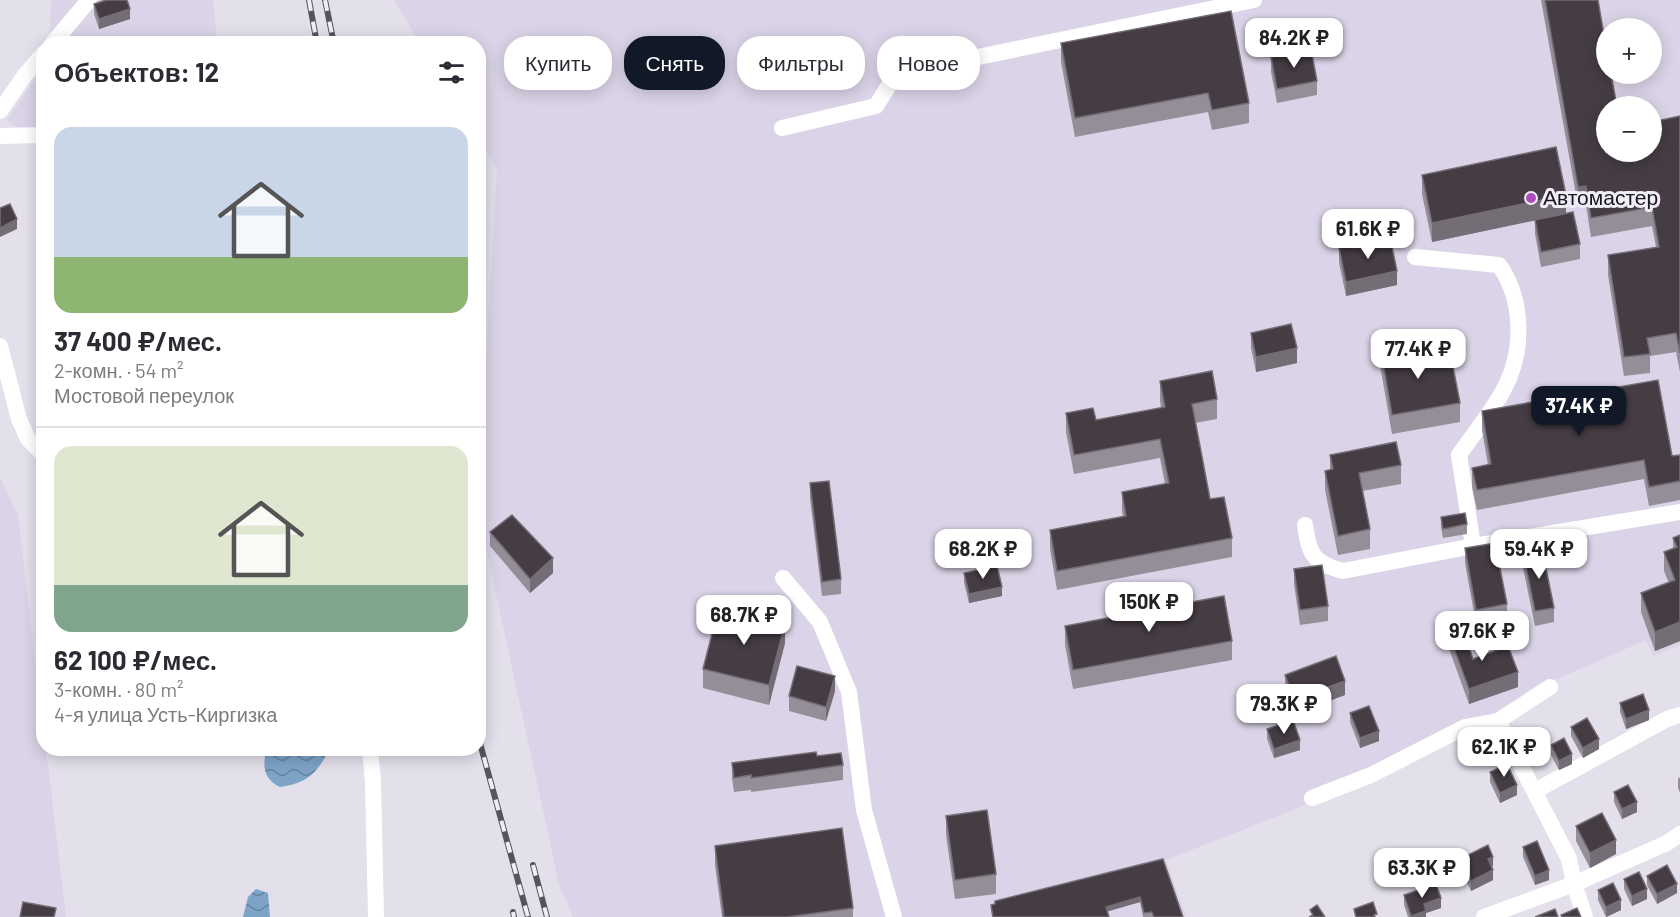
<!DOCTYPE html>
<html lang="ru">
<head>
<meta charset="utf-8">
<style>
  :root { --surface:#fff; --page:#f7f7f7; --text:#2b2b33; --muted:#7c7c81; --line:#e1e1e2; --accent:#111827 }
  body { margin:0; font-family:Barlow,sans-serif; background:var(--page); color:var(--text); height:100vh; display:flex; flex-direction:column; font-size:22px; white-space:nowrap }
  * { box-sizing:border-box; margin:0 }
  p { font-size:20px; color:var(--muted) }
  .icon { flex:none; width:33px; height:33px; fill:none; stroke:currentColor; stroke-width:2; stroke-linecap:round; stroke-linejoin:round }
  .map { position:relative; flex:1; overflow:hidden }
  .details { position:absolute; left:36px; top:36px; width:450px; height:720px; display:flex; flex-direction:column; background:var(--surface); border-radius:24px; box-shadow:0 3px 15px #0003 }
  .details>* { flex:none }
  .banner { position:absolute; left:504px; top:36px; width:570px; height:54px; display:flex; gap:12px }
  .tools { position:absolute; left:1596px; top:18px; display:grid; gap:12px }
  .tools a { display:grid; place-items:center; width:66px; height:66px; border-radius:50%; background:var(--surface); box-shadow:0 3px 15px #0003; font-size:30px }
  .price { position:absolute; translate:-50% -51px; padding:0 14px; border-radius:12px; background:#fff; color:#222; font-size:20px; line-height:39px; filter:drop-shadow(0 2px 3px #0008) }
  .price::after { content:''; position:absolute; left:50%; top:36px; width:18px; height:14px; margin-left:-9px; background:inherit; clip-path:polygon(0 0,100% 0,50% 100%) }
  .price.active { background:var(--accent); color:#fff }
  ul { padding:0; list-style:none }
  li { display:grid; align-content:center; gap:12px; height:318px; padding:0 18px }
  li+li { border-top:2px solid var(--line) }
  li span { display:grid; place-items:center; height:186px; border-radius:18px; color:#555 }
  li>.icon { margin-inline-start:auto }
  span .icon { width:108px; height:108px; fill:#fffc; stroke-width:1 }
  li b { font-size:26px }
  h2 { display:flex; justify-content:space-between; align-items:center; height:72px; padding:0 18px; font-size:26px }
  .chip { padding:0 21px; border-radius:24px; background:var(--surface); box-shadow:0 3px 15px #0003; font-size:21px; line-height:54px }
  .chip.active { background:var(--accent); color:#fff }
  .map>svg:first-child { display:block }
  .built { fill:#dbd4e8; fill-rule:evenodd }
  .water { fill:url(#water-waves) }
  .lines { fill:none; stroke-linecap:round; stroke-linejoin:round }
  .minor { stroke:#fff; stroke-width:16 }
  .rail-casing { stroke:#56545a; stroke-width:6 }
  .rail { stroke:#f0ecf9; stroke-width:4; stroke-dasharray:11; stroke-linecap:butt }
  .wall { fill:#948e98 }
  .shaded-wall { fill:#746d76 }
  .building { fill:#453c44; stroke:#746d76; stroke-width:1.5 }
  .poi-dot { fill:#aa4db8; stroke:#f0ecf9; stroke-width:2 }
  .labels { text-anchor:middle; stroke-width:6; stroke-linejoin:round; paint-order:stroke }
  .poi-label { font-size:21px; fill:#18171b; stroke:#f0ecf9; text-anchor:start }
</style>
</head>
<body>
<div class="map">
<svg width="1680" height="917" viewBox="0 0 1680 917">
  <defs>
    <pattern id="water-waves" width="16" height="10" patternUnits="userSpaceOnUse" patternTransform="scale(1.5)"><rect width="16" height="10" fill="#7da3c7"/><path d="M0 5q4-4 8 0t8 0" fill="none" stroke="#6584a1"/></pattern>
  </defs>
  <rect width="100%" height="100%" fill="#e3dfeb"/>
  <g class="built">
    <path d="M51,0H213L217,43L49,44Z"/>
    <path d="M394,0H1680V505L1342,577L1680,519V645L1653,656L1646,640L1548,683L1495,716L1311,803L1166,860L1186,917H573L559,884L479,516V476L497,170L479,140L478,44L420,43ZM1606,28H1652V74H1606ZM1606,106H1652V152H1606Z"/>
    <path d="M43,68V146L7,120Z"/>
    <path d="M0,478L18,515L43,730L44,748L46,749L66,917H0Z"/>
  </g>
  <g class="water">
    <path d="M267,749H328V752C316,774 307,783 280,787C263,779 262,765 267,749Z"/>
    <path d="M256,889L268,893L270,917H243L248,897Z"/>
  </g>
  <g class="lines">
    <g class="minor">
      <path d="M52,44L89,0"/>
      <path d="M0,111L25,75L44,53"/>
      <path d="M782,128L876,106L896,74L1254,0"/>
      <path d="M0,136L44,135"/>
      <path d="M1415,257L1499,265C1524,300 1524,352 1504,389C1492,412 1474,433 1459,455L1473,546"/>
      <path d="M0,346L19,419L28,439L44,455"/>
      <path d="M1305,525C1309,554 1313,563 1343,571L1473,546L1680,512"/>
      <path d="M783,578L820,622L849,692L864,810L894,917"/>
      <path d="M1498,721L1569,859L1574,884L1585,917"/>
      <path d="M370,748L373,782L376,917"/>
      <path d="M1535,791L1667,719L1680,715"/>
      <path d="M1312,798L1371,775L1465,727L1498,721L1550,687"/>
      <path d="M1484,917L1574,884L1667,843L1680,834"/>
    </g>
    <g class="rail-casing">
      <g id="rail">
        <path d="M309,0L317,44"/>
        <path d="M325,0L334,44"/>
        <path d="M478,736L528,917"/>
        <path d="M533,865L547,917"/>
        <path d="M513,912L514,917"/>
      </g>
    </g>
    <use href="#rail" class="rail"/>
  </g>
  <g class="wall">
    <path d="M1541,0H1598L1606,152L1680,116V372L1676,352L1650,356V373L1624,376L1608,275V255L1656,247L1652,226L1591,237L1586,205L1578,206Z"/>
    <path d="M94,4L130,19L99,29L94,14Z"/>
    <path d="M1061,43L1249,103V123L1212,130L1208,112L1075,137L1061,62Z"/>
    <path d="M1271,57L1317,81V95L1277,103L1271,72Z"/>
    <path d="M1422,175L1566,214L1580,244V259L1541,267L1535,234V220L1432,242L1422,194Z"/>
    <path d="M1339,248L1397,285L1346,296L1339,263Z"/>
    <path d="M1251,333L1297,363L1256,372L1251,348Z"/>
    <path d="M1380,345L1406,359L1460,403V422L1392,434L1380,365Z"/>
    <path d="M1160,381L1217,399V419L1195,423L1210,499L1232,538V557L1057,590L1050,549V530L1123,517L1122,511V492L1165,484L1160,458L1074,474L1066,432V413L1096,420L1161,408L1160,400Z"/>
    <path d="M1482,411L1672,456L1680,455V500L1649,506L1644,479L1477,510L1472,487V468L1488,465L1482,430Z"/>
    <path d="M1330,455L1401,465V484L1362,491L1370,529V549L1338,555L1325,490V471L1330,470Z"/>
    <path d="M810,483L841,579V594L822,596L810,498Z"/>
    <path d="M1441,517L1467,524V534L1443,538L1441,527Z"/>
    <path d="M490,532L553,573L530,593L490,546Z"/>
    <path d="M1680,535V641L1655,651L1641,612V593L1669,583L1664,571V552L1673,549V538Z"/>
    <path d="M1465,548L1507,604V619L1476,624L1465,563Z"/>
    <path d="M1523,553L1554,608V622L1535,626L1523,568Z"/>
    <path d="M1294,569L1328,606V621L1300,625L1294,584Z"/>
    <path d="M964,573L1002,596L969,603L964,583Z"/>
    <path d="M1065,626L1232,641V660L1073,689L1065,645Z"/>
    <path d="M1448,632L1473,659L1518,687L1469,704L1448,646Z"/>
    <path d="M785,643L769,705L703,688V669Z"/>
    <path d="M1285,675L1345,695L1294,714L1285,689Z"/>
    <path d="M835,691L826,721L789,711V696Z"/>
    <path d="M1620,703L1649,720L1626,729L1620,712Z"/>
    <path d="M1350,713L1379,741L1360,748L1350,722Z"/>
    <path d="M1571,727L1599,749L1583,758L1571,736Z"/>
    <path d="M1267,729L1300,750L1274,758L1267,739Z"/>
    <path d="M1551,745L1572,764L1559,770L1551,755Z"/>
    <path d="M817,756L843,765V780L751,792V790L734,792L732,778V763Z"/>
    <path d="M1490,772L1517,795L1500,803L1490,782Z"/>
    <path d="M1680,777V793L1678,788V779Z"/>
    <path d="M1614,792L1637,812L1622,819L1614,802Z"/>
    <path d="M946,816L996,874V894L955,899L946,835Z"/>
    <path d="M1576,826L1616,854L1590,868L1576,841Z"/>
    <path d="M715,846L853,908V917H722L715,865Z"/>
    <path d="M1523,847L1549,880L1535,885L1523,857Z"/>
    <path d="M1163,859L1183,917H1143L1140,902L1107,911L1109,917H992L991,905L995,904V901Z"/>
    <path d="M1460,859L1493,866L1491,867L1493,880L1471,891L1460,868Z"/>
    <path d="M1647,876L1677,893L1657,904L1647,885Z"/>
    <path d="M1624,879L1647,899L1632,906L1624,889Z"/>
    <path d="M1598,890L1621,910L1606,917L1598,900Z"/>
    <path d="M1404,895L1441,908L1426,913V917H1408L1404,905Z"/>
  </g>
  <g class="shaded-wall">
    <path d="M130,9V19L99,29V19Z"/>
    <path d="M1586,186V205L1578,206V187Z"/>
    <path d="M1566,195V214L1432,242V223Z"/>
    <path d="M17,219V229L0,237V228Z"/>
    <path d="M1397,271V285L1346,296V282Z"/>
    <path d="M1297,348V363L1256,372V357Z"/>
    <path d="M553,558V573L530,593V579Z"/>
    <path d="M1002,587V596L969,603V594Z"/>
    <path d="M1680,622V641L1655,651V632Z"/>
    <path d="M785,624V643L769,705V685Z"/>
    <path d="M1518,672V687L1469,704V689Z"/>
    <path d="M835,676V691L826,721V707Z"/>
    <path d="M1345,681V695L1294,714V699Z"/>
    <path d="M1649,710V720L1626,729V719Z"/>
    <path d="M1379,731V741L1360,748V738Z"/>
    <path d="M1599,739V749L1583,758V748Z"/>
    <path d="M1300,740V750L1274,758V749Z"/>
    <path d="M1572,754V764L1559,770V761Z"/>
    <path d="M1517,785V795L1500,803V793Z"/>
    <path d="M1637,802V812L1622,819V809Z"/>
    <path d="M1616,840V854L1590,868V853Z"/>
    <path d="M1493,857V866L1488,869V859Z"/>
    <path d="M1493,870V880L1471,891V881Z"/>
    <path d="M1549,870V880L1535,885V876Z"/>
    <path d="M1677,884V893L1657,904V894Z"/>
    <path d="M1647,889V899L1632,906V896Z"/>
    <path d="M1140,897V902L1106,912V907Z"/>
    <path d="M1441,898V908L1426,913V917H1411L1424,904Z"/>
    <path d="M1621,900V910L1606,917V907Z"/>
  </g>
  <g class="building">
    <path d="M106,0H127L130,9L99,19L94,4Z"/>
    <path d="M1545,0H1598L1606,47V74H1611L1617,106H1606V152H1652V122L1680,116V353L1676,333L1647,338L1650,354L1624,357L1608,255L1659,247L1652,207L1591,218L1586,186L1578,187Z"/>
    <path d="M1231,11L1249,103L1212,110L1208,93L1075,118L1061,43Z"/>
    <path d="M1311,49L1317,81L1277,89L1271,57Z"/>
    <path d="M1556,147L1566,195L1432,223L1422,175Z"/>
    <path d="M10,204L17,219L0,228V208Z"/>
    <path d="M1573,212L1580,244L1541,252L1535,220Z"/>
    <path d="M1390,237L1397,271L1346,282L1339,248Z"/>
    <path d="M1291,324L1297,348L1256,357L1251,333Z"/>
    <path d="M1402,342L1406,359L1450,351L1460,403L1392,415L1380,345Z"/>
    <path d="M1212,371L1217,399L1192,404L1210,499L1224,497L1232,538L1057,571L1050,530L1126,516L1122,492L1169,483L1160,439L1074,455L1066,413L1093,408L1096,420L1165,407L1160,381Z"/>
    <path d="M1658,380L1672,456L1680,455V481L1649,487L1644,460L1477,490L1472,468L1491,464L1482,411Z"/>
    <path d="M1396,442L1401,465L1359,473L1370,529L1338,536L1325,471L1333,469L1330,455Z"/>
    <path d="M829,481L841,579L822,582L810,483Z"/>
    <path d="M1465,513L1467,524L1443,529L1441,517Z"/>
    <path d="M512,515L553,558L530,579L490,532Z"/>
    <path d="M1680,535V622L1655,632L1641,593L1675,580L1664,552L1677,547L1673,538Z"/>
    <path d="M1495,543L1507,604L1476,610L1465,548Z"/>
    <path d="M1542,549L1554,608L1535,611L1523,553Z"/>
    <path d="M1322,565L1328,606L1300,610L1294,569Z"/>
    <path d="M997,566L1002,587L969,594L964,573Z"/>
    <path d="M1224,596L1232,641L1073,670L1065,626Z"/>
    <path d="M719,607L785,624L769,685L703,669Z"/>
    <path d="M1462,627L1473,659L1508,646L1518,672L1469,689L1448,632Z"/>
    <path d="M1336,656L1345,681L1294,699L1285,675Z"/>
    <path d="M797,666L835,676L826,707L789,696Z"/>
    <path d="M1643,694L1649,710L1626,719L1620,703Z"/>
    <path d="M1369,706L1379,731L1360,738L1350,713Z"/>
    <path d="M1587,718L1599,739L1583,748L1571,727Z"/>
    <path d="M1293,720L1300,740L1274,749L1267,729Z"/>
    <path d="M1564,738L1572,754L1559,761L1551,745Z"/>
    <path d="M816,752L817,756L841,753L843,765L751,778V775L734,778L732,763Z"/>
    <path d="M1507,764L1517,785L1500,793L1490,772Z"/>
    <path d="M1628,785L1637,802L1622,809L1614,792Z"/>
    <path d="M987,810L996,874L955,880L946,816Z"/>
    <path d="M1602,813L1616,840L1590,853L1576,826Z"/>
    <path d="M842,828L853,908L787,917H724L715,846Z"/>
    <path d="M1537,841L1549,870L1535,876L1523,847Z"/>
    <path d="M1488,845L1493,857L1488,859L1493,870L1471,881L1460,859Z"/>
    <path d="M1163,859L1183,917H1154L1152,912L1144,913L1140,897L1106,907L1109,917H993L991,905L995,904V901Z"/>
    <path d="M1667,865L1677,884L1657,894L1647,876Z"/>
    <path d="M1639,872L1647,889L1632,896L1624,879Z"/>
    <path d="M1613,883L1621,900L1606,907L1598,890Z"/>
    <path d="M1436,884L1441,898L1424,904L1426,911L1411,916L1404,895Z"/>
    <path d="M23,902L56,908L54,917H20Z"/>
    <path d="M1373,902L1377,914L1374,915L1375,917H1356L1354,909Z"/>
    <path d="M1317,905L1325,917H1309L1313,915L1310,910Z"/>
    <path d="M1577,908L1581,917H1562L1561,915Z"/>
    <path d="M1555,909L1558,917H1535Z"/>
  </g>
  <circle class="poi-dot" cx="1531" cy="198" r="6"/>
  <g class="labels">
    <g class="poi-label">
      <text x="1543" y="205">Автомастер</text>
    </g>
  </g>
</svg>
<div class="tools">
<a>+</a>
<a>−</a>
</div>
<b class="price" style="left:1294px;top:69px">84.2K ₽</b>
<b class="price" style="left:1368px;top:260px">61.6K ₽</b>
<b class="price" style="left:1418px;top:380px">77.4K ₽</b>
<b class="price active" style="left:1579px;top:437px">37.4K ₽</b>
<b class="price" style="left:983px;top:580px">68.2K ₽</b>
<b class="price" style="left:1539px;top:580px">59.4K ₽</b>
<b class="price" style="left:1149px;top:633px">150K ₽</b>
<b class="price" style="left:744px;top:646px">68.7K ₽</b>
<b class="price" style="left:1482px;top:662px">97.6K ₽</b>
<b class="price" style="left:1284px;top:735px">79.3K ₽</b>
<b class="price" style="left:1504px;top:778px">62.1K ₽</b>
<b class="price" style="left:1422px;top:899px">63.3K ₽</b>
<div class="banner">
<a class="chip">Купить</a>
<a class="chip active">Снять</a>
<a class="chip">Фильтры</a>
<a class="chip">Новое</a>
</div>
<section class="details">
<h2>Объектов: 12<svg class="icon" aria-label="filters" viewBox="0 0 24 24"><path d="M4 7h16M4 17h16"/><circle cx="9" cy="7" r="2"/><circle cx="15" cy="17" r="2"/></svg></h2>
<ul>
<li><span style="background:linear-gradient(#c9d6e8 70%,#8fb573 0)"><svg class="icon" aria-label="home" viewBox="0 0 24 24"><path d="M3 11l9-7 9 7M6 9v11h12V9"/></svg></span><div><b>37 400 ₽/мес.</b><p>2-комн. · 54 m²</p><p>Мостовой переулок</p></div></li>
<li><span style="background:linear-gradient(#dfe7d0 75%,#7fa58c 0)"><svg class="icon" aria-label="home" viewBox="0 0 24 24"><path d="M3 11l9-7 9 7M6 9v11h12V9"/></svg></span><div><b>62 100 ₽/мес.</b><p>3-комн. · 80 m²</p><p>4-я улица Усть-Киргизка</p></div></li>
</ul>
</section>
</div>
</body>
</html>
